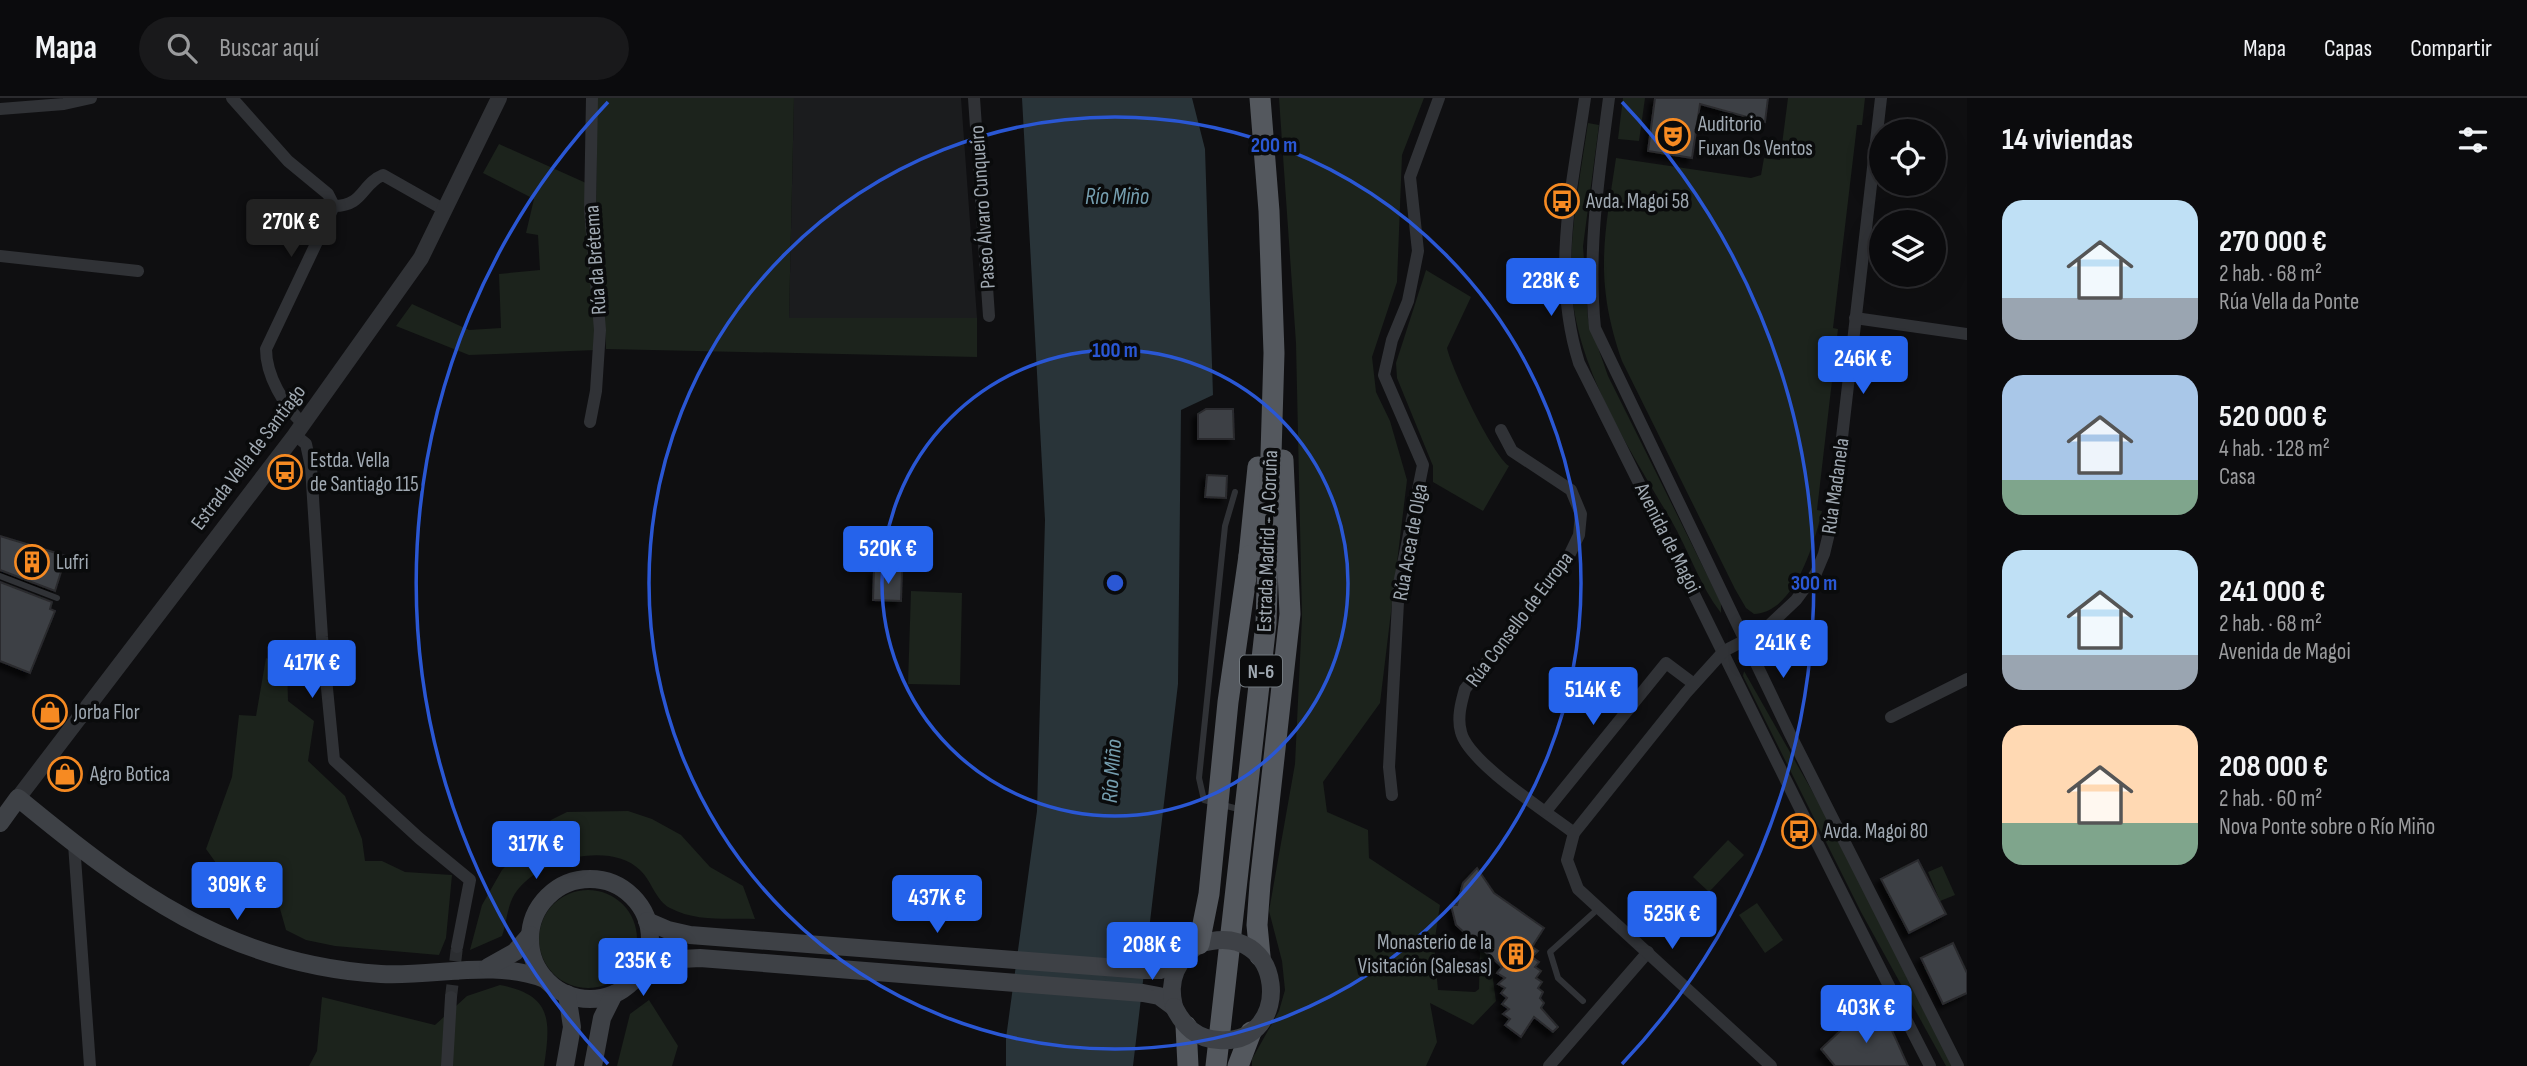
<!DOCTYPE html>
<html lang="es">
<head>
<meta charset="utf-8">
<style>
  :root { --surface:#0b0b0d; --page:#19191b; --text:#f1f3f6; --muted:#9a9b9d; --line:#2b2b2e; --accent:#2563eb }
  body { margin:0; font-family:"Sofia Sans Condensed",sans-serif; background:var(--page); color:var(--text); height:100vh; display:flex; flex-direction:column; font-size:26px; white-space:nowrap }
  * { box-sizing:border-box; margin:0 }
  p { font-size:23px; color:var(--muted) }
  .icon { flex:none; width:38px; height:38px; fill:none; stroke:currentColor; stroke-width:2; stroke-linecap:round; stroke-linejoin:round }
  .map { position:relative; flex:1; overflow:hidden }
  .sheet { display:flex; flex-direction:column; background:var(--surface); width:560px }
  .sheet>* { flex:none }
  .fabs { position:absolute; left:1869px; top:21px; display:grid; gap:14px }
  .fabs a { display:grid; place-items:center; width:77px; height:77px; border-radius:50%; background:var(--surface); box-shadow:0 7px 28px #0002,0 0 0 2px var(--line); font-size:35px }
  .price { position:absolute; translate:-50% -60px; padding:0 16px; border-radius:7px; background:var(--accent); color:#fff; font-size:23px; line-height:46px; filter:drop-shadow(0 2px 4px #0008) }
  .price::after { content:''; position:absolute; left:50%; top:42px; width:21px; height:16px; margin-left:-10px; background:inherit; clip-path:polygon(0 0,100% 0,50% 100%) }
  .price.on { background:#222; color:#fff }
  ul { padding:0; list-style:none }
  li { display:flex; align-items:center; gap:21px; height:175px; padding:0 35px }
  li span { display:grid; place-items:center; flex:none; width:196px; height:140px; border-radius:21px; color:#555 }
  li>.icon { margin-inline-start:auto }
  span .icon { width:84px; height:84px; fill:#fffc; stroke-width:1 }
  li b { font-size:30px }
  h2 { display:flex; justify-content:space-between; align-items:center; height:84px; padding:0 35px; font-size:30px }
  header { display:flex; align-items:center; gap:42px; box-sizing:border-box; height:98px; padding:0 35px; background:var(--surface); border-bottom:2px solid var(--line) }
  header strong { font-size:33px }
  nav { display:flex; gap:38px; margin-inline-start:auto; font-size:24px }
  .search { width:490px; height:63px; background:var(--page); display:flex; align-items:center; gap:18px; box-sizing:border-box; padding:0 24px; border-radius:38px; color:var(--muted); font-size:26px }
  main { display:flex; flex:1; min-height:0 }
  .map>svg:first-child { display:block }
  .built { fill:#1b1c1e }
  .green { fill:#1c231c }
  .water { fill:#293439 }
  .building { fill:#3e4044; stroke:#292a2d; stroke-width:2; filter:url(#shadow) }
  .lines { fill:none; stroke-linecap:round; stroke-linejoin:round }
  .minor-tunnel { stroke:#2c2e31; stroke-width:12; stroke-dasharray:12 6; stroke-linecap:butt }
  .service { stroke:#303236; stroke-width:6 }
  .minor { stroke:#303236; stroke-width:12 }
  .tertiary { stroke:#303236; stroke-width:16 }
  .secondary { stroke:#3e4146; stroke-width:18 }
  .trunk { stroke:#54585e; stroke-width:21 }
  .secondary-bridge { stroke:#3e4146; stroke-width:18 }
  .trunk-bridge { stroke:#54585e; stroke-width:21 }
  .ring { fill:none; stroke:#2a57d4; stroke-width:3.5 }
  .labels { text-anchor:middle; stroke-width:7; stroke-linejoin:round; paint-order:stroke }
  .shield { fill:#0a0b0c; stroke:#737a80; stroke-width:2 }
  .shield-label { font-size:19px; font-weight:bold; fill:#a0a9b2 }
  .poi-label { font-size:21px; fill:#a0a9b2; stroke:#0a0b0c; text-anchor:start }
  .street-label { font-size:21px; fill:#a0a9b2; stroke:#0a0b0c }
  .water-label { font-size:23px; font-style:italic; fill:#759eaf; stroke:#0a0b0c }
  .centre { fill:#2a57d4; stroke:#0a0b0c; stroke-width:3.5 }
  .ring-label { font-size:21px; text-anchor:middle; font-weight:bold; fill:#2a57d4; stroke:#0a0b0c; stroke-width:7; stroke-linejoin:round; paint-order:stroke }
</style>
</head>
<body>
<header>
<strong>Mapa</strong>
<div class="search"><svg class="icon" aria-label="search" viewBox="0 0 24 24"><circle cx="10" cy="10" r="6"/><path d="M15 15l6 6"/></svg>Buscar aquí</div>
<nav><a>Mapa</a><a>Capas</a><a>Compartir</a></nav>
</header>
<main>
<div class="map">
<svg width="1967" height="968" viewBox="0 0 1967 968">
  <defs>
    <filter id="shadow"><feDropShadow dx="-5" dy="5" stdDeviation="2" flood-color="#0009"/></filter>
  </defs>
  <rect width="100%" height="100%" fill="#0f0f11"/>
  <path class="built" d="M794,0H961L977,220H789Z"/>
  <g class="green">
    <path d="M597,0H794L789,220H977V259L606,251L603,179L596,127Z"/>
    <path d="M1279,0H1424L1402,57L1397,184L1372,259L1376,294L1390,323L1407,382L1380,605L1323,684L1327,714L1368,732L1369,760L1440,807L1434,847L1438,892L1475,894L1479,891L1480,850L1484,848L1489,852L1496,903L1473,927L1430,905L1437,944L1426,968H1252V961L1279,913L1285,892L1282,863L1269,813L1295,666L1302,519L1296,245Z"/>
    <path d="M1623,0H1645L1639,43L1618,41Z"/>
    <path d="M1788,0H1865L1862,27H1857L1833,230L1838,231L1817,412L1822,413C1814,446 1795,514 1754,516L1746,510L1735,491L1622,263C1594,182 1604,141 1616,60L1751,80L1761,77L1764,60L1780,62Z"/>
    <path d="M1588,25L1599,27L1583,148L1588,221L1608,278L1721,505V515C1700,488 1688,451 1671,422C1627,346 1568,259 1571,168C1572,120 1581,72 1588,25Z"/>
    <path d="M499,46L586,85L596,252L469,257L396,228L412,206L469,232L501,230L499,176L540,172L538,137L526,135L534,101L483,75Z"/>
    <path d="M1426,172L1471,199L1447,250C1452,272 1492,356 1509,368L1483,413L1433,384V368L1397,280L1396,265Z"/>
    <path d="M911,493L962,495L960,587L908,586Z"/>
    <path d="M266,560L287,568L288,603L314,623L308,663L345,698L362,741L365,763H382L405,774L452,777L446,840L439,857L335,848L306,842L286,832L269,772L248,765L224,776L206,751L232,679L239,617L256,618Z"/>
    <path d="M1744,573L1824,714L1952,968H1946L1861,814L1743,578Z"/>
    <path d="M628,713L652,721L681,737L710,769L743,788L755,821C726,820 696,824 670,810C655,802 652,783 640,772C608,741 530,763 512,801C507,812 506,827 502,838L470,852L482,807L502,772L551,722L567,714Z"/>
    <path d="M1728,742L1744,757L1709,794L1693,779Z"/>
    <path d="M1942,768L1955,797L1940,803L1928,774Z"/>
    <circle cx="588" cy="841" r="49"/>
    <path d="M1757,805L1783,842L1765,855L1739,817Z"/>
    <path d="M500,887C552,897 551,922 544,968H309L317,953L322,899L435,927L467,898Z"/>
    <path d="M649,902L678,948L672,968H617L630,916Z"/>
  </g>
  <path class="water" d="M1022,0H1192L1205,51L1213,297L1181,312L1178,586L1133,968H1006V940L1037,713L1045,422Z"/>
  <g class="building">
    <path d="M1655,0H1768L1765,24L1700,6L1692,60L1648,53Z"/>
    <path d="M1206,311H1233L1234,341H1198V316Z"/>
    <path d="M1207,377L1227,378L1226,400L1205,399Z"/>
    <path d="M0,438L66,458L55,493L0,472Z"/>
    <path d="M874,472L902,473L901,503L873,502Z"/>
    <path d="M0,484L52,504L50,511L55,513L30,575L0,563Z"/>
    <path d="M1918,762L1946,816L1909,835L1881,781Z"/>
    <path d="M1477,770L1494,795L1544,830L1532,849L1538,853L1532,859L1539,864L1535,869L1541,873L1536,880L1542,884L1538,890L1543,894L1540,900L1544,905L1541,910L1558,929L1553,934L1534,919L1521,939L1505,927L1510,921L1503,916L1509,911L1502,906L1507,900L1501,895L1505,890L1498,886L1505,880L1497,875L1502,869L1456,827L1451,807H1457L1463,785Z"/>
    <path d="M1953,845L1967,875V895L1943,906L1921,860Z"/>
    <path d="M1885,917L1908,968H1835L1821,951L1840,933L1859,923Z"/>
  </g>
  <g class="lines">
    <path class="minor-tunnel" d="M451,899L457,849"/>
    <g class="service">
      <path d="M1235,394L1225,428L1199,680L1204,702L1242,712"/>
      <path d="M0,478L57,500"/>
      <path d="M1583,903L1558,880L1550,854L1599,810"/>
    </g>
    <g class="minor">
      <path d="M232,0L288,63L328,96L334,108L266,251C266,278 284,307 302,325"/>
      <path d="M974,0L989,218"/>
      <path d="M1585,0C1572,90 1551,176 1579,265C1697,499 1810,736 1930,968"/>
      <path d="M1609,0C1599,77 1587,152 1595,230L1790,636L1958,968"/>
      <path d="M0,11L64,6L91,0"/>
      <path d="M334,108C364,108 361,86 383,77L443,111"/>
      <path d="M0,158L138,173"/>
      <path d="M1855,220L1967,236"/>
      <path d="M590,324L596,293L600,232L590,112L592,0"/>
      <path d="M1501,332L1512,353L1571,392L1581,416L1579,437L1565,466L1465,591C1461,605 1457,620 1461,634C1468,664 1548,715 1574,735"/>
      <path d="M295,337L306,346L311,369L322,539L334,662L419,740L470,782L457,849"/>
      <path d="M1891,619L1967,581"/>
      <path d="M1392,697L1389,669L1399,486L1423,367L1384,277L1392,242L1408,203L1418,153L1410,79L1439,0"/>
      <path d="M1546,713L1666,565L1694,586"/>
      <path d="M74,746L90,968"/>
      <path d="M447,968L451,899"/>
      <path d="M1549,968L1648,854"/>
      <path d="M1771,968L1578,791L1567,762L1574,735L1686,595L1724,553L1763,533L1796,502L1816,475L1824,456L1833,418L1881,0"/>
    </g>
    <path class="tertiary" d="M18,700L295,337L421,160L499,0"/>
    <g class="secondary">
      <path d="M0,725L18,700C131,793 229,867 381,876C436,879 492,861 545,881"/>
      <circle cx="590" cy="841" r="60"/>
      <path d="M647,823L668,832L690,837L1144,872H1160L1179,865"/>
      <path d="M488,869L515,854L530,837"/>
      <path d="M642,871L663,862L700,860L1143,895L1159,898L1174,909"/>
      <path d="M1174,909C1167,881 1177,862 1199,846"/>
      <path d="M565,968L572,929L567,896"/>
      <path d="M593,968L602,920L614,896"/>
    </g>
    <g class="trunk">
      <path d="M1249,458L1258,369"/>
      <path d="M1260,858L1257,827L1260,786L1290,516L1283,362"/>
      <path d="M1186,928L1188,968"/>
      <path d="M1216,968L1266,525L1274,255L1269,113L1260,0"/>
      <path d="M1238,968L1251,934"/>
    </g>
    <path class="secondary-bridge" d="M1174,909C1184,929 1197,941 1219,942C1295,948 1287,818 1199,846"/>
    <path class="trunk-bridge" d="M1199,846L1209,796L1228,604L1249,458"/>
  </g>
  <g class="ring">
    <circle cx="1115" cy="485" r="233"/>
    <circle cx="1115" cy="485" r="466"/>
    <path d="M608 966A699 699 0 0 1 608 4M1622 4A699 699 0 0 1 1622 966"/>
  </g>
  <defs>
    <g id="theatre-ring" transform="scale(1.75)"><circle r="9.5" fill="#0a0b0c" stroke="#f68a22" stroke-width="1.5"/><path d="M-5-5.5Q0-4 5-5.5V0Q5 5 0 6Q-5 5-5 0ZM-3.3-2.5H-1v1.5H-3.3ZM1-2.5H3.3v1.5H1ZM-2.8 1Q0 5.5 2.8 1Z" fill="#f68a22"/></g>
    <g id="bus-ring" transform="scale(1.75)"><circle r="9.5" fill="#0a0b0c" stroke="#f68a22" stroke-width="1.5"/><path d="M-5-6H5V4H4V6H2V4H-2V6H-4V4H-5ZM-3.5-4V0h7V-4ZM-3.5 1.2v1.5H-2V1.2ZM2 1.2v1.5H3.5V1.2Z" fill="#f68a22"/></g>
    <g id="building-ring" transform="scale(1.75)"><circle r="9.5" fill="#0a0b0c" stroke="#f68a22" stroke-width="1.5"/><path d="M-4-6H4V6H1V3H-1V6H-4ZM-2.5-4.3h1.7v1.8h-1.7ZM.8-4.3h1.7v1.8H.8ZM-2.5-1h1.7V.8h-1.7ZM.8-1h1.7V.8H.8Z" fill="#f68a22"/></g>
    <g id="shop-ring" transform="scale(1.75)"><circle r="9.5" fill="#0a0b0c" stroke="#f68a22" stroke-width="1.5"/><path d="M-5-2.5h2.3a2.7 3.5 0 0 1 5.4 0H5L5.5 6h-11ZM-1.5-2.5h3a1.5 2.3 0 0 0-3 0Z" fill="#f68a22"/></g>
  </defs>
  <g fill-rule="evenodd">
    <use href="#theatre-ring" x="1673" y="38"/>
    <use href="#bus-ring" x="1562" y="103"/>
    <use href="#bus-ring" x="285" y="374"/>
    <use href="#building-ring" x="32" y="464"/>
    <use href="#shop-ring" x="50" y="614"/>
    <use href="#shop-ring" x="65" y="676"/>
    <use href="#bus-ring" x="1799" y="733"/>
    <use href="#building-ring" x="1516" y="856"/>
  </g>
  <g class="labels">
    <rect class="shield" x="1240" y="557.5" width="42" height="31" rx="5"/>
    <g class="shield-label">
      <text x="1261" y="580">N-6</text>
    </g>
    <g class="poi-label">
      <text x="1698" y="33">Auditorio<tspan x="1698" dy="24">Fuxan Os Ventos</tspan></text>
      <text x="1586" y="110">Avda. Magoi 58</text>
      <text x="310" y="369">Estda. Vella<tspan x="310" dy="24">de Santiago 115</tspan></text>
      <text x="56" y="471">Lufri</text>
      <text x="74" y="621">Jorba Flor</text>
      <text x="90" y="683">Agro Botica</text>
      <text x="1824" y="740">Avda. Magoi 80</text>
      <text x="1492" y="851" text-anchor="end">Monasterio de la<tspan x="1492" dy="24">Visitación (Salesas)</tspan></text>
    </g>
    <g class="street-label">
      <text transform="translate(982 109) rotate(-94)" y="7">Paseo Álvaro Cunqueiro</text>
      <text transform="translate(595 162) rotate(-94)" y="7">Rúa da Brétema</text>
      <text transform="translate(248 359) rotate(-53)" y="7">Estrada Vella de Santiago</text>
      <text transform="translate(1835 388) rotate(-82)" y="7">Rúa Madanela</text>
      <text transform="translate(1668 440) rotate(63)" y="7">Avenida de Magoi</text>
      <text transform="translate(1267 443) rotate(-88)" y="7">Estrada Madrid - A Coruña</text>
      <text transform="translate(1410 444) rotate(-80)" y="7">Rúa Acea de Olga</text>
      <text transform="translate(1519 521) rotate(-53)" y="7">Rúa Consello de Europa</text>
    </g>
    <g class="water-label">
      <text x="1117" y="106">Río Miño</text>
      <text transform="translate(1111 673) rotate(-86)" y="8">Río Miño</text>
    </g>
  </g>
  <circle cx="1115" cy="485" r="10" class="centre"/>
  <g class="ring-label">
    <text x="1274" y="54">200 m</text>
    <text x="1115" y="259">100 m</text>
    <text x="1814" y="492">300 m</text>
  </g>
</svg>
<div class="fabs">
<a><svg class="icon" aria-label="locate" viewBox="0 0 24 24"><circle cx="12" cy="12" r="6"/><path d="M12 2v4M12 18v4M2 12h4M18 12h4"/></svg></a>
<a><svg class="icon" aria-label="layers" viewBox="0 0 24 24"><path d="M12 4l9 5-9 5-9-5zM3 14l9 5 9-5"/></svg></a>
</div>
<b class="price on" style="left:291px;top:161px">270K €</b>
<b class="price" style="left:1551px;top:220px">228K €</b>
<b class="price" style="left:1863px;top:298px">246K €</b>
<b class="price" style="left:888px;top:488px">520K €</b>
<b class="price" style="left:1783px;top:582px">241K €</b>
<b class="price" style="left:312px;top:602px">417K €</b>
<b class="price" style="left:1593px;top:629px">514K €</b>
<b class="price" style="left:536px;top:783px">317K €</b>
<b class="price" style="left:237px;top:824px">309K €</b>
<b class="price" style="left:937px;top:837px">437K €</b>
<b class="price" style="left:1672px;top:853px">525K €</b>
<b class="price" style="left:1152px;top:884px">208K €</b>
<b class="price" style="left:643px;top:900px">235K €</b>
<b class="price" style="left:1866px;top:947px">403K €</b>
</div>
<section class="sheet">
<h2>14 viviendas<svg class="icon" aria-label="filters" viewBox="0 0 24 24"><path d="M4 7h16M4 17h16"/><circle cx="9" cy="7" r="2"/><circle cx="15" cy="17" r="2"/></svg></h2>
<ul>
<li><span style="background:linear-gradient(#bfe0f5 70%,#9aa5b1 0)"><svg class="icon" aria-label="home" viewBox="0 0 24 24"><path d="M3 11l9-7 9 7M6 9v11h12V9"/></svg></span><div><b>270 000 €</b><p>2 hab. · 68 m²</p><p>Rúa Vella da Ponte</p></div></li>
<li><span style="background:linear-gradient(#a9c7e8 75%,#7fa58c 0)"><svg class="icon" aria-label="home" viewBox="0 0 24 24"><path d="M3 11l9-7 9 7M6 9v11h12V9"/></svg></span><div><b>520 000 €</b><p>4 hab. · 128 m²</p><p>Casa</p></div></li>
<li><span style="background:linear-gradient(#bfe0f5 75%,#9aa5b1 0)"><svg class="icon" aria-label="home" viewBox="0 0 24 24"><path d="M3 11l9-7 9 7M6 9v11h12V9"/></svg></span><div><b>241 000 €</b><p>2 hab. · 68 m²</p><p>Avenida de Magoi</p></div></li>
<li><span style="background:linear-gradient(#ffd9b3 70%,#7fa58c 0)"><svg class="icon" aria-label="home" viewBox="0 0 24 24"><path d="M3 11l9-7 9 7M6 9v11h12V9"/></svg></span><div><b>208 000 €</b><p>2 hab. · 60 m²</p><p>Nova Ponte sobre o Río Miño</p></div></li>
</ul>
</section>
</main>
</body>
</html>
